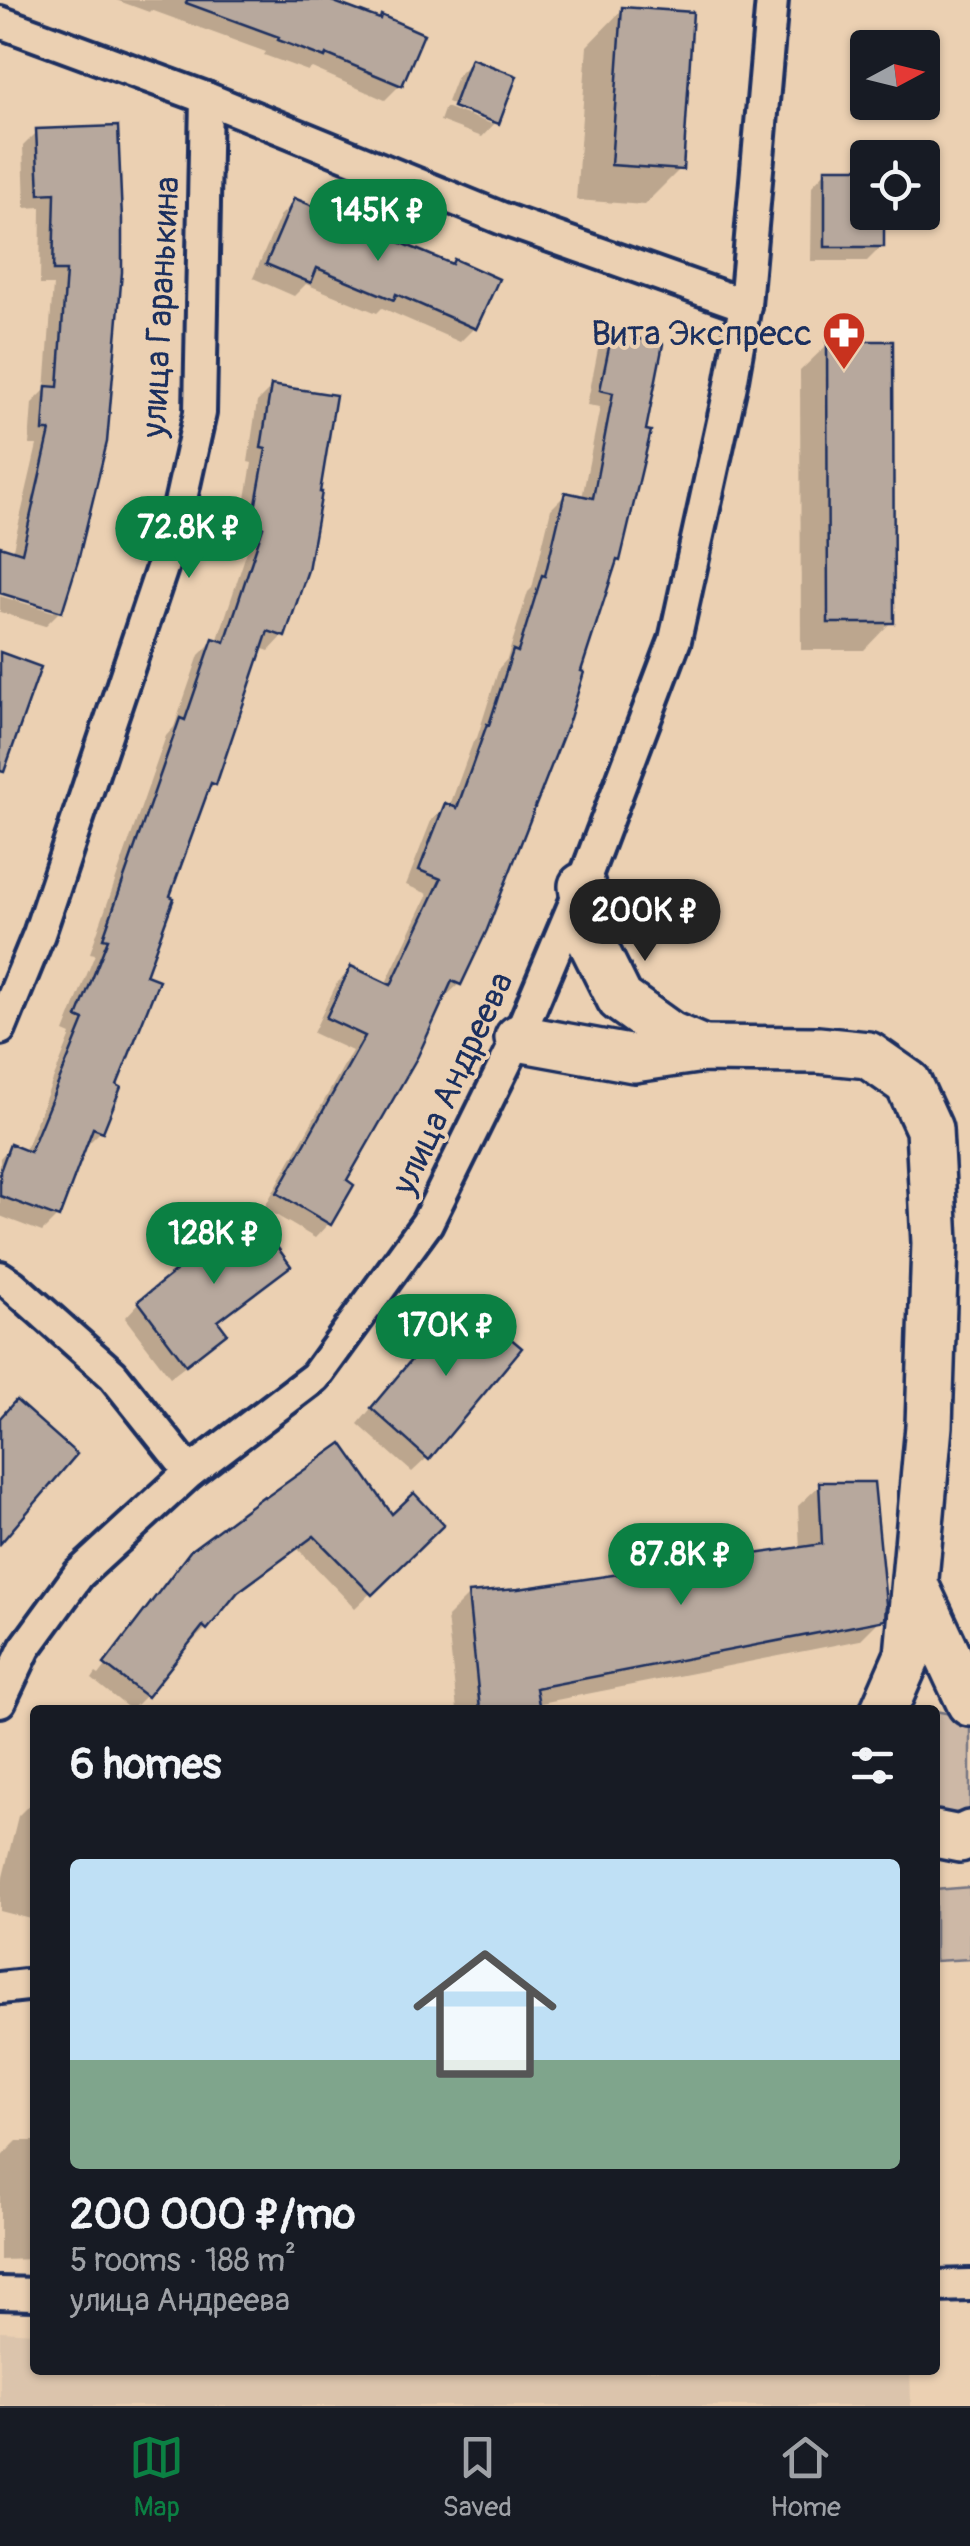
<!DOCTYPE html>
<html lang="en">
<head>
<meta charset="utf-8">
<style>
  :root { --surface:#171b24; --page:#20242c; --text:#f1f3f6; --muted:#9ea1a6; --line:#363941; --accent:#0b8043 }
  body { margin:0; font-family:Pangolin,sans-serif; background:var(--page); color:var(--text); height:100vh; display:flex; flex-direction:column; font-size:38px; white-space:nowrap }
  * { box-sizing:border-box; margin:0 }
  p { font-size:32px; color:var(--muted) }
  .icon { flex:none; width:55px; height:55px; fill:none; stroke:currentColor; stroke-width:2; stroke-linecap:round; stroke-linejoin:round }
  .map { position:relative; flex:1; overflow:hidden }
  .panel { position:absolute; left:30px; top:1705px; width:910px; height:670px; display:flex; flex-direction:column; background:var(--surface); border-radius:10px; box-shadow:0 2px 8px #0004 }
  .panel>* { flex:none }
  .needle { width:65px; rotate:83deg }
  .tools { position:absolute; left:850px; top:30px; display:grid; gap:20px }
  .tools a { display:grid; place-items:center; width:90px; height:90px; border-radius:10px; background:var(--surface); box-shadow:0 2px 8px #0004; font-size:50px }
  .price { position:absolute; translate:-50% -85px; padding:0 22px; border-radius:35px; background:var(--accent); color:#fff; font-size:32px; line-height:65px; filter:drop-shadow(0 2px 5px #0008) }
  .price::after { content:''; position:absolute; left:50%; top:60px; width:30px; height:22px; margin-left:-15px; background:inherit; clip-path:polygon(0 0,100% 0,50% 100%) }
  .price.selected { background:#222; color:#fff }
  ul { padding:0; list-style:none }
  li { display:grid; align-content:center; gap:20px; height:530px; padding:0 40px }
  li+li { border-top:2px solid var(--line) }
  li span { display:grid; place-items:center; height:310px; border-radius:10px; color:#555 }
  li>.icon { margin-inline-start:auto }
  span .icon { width:180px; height:180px; fill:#fffc; stroke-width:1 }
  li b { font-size:42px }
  h2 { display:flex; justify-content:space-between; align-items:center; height:120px; padding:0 40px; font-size:42px }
  .menu { display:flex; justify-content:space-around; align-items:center; height:140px; border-top:2px solid var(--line); background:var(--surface); font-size:28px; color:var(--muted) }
  .menu a { display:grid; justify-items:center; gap:5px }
  .menu .selected { color:var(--accent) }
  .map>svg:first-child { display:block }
  .built { fill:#dbc4ac }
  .green { fill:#cdb8a6; stroke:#747482; stroke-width:2.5 }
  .shadow { fill:#0003 }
  .building { fill:#b7a89d; stroke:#1b2f5e; stroke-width:2.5 }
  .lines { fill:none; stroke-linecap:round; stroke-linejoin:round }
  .street-casing { stroke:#1b2f5e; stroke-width:38 }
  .secondary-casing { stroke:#1b2f5e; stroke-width:52 }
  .street { stroke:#ebd0b2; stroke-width:30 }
  .secondary { stroke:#ebd0b2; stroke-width:45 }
  .labels { text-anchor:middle; stroke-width:8; stroke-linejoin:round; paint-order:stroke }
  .street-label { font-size:35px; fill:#1b2f5e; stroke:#ebd0b2 }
  .poi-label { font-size:35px; fill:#1b2f5e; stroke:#ebd0b2; text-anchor:end }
</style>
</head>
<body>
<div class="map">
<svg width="970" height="2406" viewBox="0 0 970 2406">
  <rect width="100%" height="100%" fill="#ebd0b2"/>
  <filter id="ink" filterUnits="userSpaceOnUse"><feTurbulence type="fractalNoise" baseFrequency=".01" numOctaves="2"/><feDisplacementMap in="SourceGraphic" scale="20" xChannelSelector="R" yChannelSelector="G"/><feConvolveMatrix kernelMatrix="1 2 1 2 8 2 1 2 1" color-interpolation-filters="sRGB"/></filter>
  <g filter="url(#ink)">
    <path class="built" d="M0,2331L35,2333V2370H910L911,2406H0Z"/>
    <g class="green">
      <path d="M935,1711L956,1715L970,1728V1815L935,1817Z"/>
      <path d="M970,1887V1959L935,1961V1890Z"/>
    </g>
    <g class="shadow">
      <path d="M116,0H323L400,85L385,100L312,68L308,71L264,55L266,52L151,10L149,12Z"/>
      <path d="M623,9L680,169L644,205L576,200L587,46Z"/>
      <path d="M472,61L496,122L482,137L440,121L445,107L492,124V119L447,102L457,76Z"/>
      <path d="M38,131L113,355L60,611L45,626L0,612V596L54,612V607L0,590V549L12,553L37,445H29L32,403L45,390L53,285H40L41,207L25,208L23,146Z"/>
      <path d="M826,171L868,212L882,246L867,261H811L812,186Z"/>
      <path d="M295,201L474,328L460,342L382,308L377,313L306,284L294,296L253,278L280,216Z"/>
      <path d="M612,336L618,560L613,564L459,984L444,998L343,1181L329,1223L315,1238L264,1208L352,1051L313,1033L337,983L351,969L385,985L428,894L406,885L431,821L445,806L449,808L473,742L477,738L499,668L507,659L528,592L532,588L551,509L566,494L582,498L600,407L587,405L598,350Z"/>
      <path d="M828,344L891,622L864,650H801L800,371Z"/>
      <path d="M272,387L283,636L269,651L260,648L214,784L205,792L143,976L101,1131L86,1146L84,1145L57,1217L42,1232L0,1216V1158L10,1147L24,1152L71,1035L64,1032L95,954L90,953L166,736L174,727L199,655L214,640L217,642L250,542L239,540L252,463L248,462L257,402Z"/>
      <path d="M199,1257L288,1265L273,1280L216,1323L224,1333L209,1347L170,1377L125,1318L139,1303Z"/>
      <path d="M448,1316L427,1458L412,1472L358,1424Z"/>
      <path d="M820,1485L882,1618L860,1640L536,1704L537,1710H457L447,1617L469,1595L518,1592L800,1550L798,1506Z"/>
      <path d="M392,1518L441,1525L355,1608L298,1549L228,1600L205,1629L191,1643L188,1641L145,1696L131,1710L92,1679L96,1673L99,1675L193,1552Z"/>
      <path d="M35,1799V1920L0,1911V1889L18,1816Z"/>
      <path d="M17,2141H35V2259L0,2260V2158Z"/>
    </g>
    <g class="building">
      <path d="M187,0H329L380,19L381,15L424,34L402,86L326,54L325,58L278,40L279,37L186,3Z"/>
      <path d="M622,7L693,12L683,170L611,165Z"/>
      <path d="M471,58L517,76L499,124L453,107Z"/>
      <path d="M118,126L122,219V272L107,442L78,561L62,612L0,593V546L22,553L50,431H43L46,386L58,387L66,271H53L55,193L39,194L36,129Z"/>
      <path d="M825,168H868V212H884V247H825Z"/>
      <path d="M294,198L452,264L454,259L499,279L476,329L396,294L394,300L317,268L311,283L266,264Z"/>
      <path d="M612,333L663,344L646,430L651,431L620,561L617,560L581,671L584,672L570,718L487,930L461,985L452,981L418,1056L347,1180L354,1185L331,1225L277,1193L365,1036L326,1018L351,966L391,985L441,879L419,870L445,803L457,808L487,724L489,725L513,650L518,652L542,575L545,576L565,492L593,498L613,393L600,390Z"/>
      <path d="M827,341H893L894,623H828Z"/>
      <path d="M271,385L336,395L320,492H322L308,570L285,637L268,631L216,785L211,783L170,896L174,898L146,975L159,980L117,1085L121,1087L103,1132L93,1128L59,1218L0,1196V1171L10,1144L30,1152L84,1020L77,1017L108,939L103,938L180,718L185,720L213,638L225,642L263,527L252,525L266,449L261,448Z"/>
      <path d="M0,652L41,667L4,772L0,771Z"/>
      <path d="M251,1211L291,1266L218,1321L227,1333L186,1365L138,1301Z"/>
      <path d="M463,1298L522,1348L429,1460L371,1408Z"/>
      <path d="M16,1400L77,1454L0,1544V1418Z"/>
      <path d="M342,1443L392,1514L414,1493L444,1525L372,1595L314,1536L238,1592L207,1630L203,1626L147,1697L104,1664L191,1550L264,1496L265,1498Z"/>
      <path d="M819,1482H874L886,1604L885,1620L536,1688L540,1710H480L468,1593L518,1589L822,1544Z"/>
    </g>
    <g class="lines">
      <g class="street-casing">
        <g id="street">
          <path d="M0,22L206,98L508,221L745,305"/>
          <path d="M0,1029L39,934L173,535L200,413L206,98"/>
          <path d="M0,1277L12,1285L113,1375L190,1472"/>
          <path d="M0,1701L25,1648L79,1574L190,1472L315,1377L427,1223L518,1038L582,886L675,640L731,385L745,305L772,0"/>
          <path d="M0,1988L35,1984"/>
          <path d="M935,2286L970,2285"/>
          <path d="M0,2293L35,2294"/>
        </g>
      </g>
      <g class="secondary-casing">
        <g id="secondary">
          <path d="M582,886L591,941L620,999L670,1035L703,1049"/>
          <path d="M518,1038L634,1059L703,1049L818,1050L868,1055L908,1083L929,1129L935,1243L929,1426L908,1655L884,1710"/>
          <path d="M916,1587L970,1703"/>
          <path d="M935,1834L960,1839L970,1834"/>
        </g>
      </g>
      <use href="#street" class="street"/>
      <use href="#secondary" class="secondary"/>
    </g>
  </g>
  <defs>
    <g id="pharmacy-pin" transform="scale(2.25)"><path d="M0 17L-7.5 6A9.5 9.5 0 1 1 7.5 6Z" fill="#c8321e" stroke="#ebd0b2"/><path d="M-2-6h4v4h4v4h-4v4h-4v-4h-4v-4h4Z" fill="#fff"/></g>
  </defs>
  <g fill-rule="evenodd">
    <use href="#pharmacy-pin" x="844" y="333"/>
  </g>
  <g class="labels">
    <g class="street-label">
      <text transform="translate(160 307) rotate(-87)" y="12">улица Гаранькина</text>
      <text transform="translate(452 1083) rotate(-65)" y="12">улица Андреева</text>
    </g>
    <g class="poi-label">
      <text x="812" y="345">Вита Экспресс</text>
    </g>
  </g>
</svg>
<div class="tools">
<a><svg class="needle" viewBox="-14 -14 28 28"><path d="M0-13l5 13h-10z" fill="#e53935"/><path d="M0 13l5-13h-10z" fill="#9ea1a6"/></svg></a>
<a><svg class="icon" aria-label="locate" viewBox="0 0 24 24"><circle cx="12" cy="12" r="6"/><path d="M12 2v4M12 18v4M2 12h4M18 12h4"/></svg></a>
</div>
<b class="price" style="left:378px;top:264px">145K ₽</b>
<b class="price" style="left:189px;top:581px">72.8K ₽</b>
<b class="price selected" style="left:645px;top:964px">200K ₽</b>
<b class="price" style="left:214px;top:1287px">128K ₽</b>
<b class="price" style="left:446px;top:1379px">170K ₽</b>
<b class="price" style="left:681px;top:1608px">87.8K ₽</b>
<section class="panel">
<h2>6 homes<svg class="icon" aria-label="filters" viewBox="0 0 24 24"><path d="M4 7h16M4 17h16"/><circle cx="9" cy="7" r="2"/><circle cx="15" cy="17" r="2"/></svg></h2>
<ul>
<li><span style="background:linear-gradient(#bfe0f5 65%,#7fa58c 0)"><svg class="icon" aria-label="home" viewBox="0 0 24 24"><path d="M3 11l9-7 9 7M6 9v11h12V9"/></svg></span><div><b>200 000 ₽/mo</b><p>5 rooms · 188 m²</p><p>улица Андреева</p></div></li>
</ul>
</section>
</div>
<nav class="menu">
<a class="selected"><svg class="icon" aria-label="map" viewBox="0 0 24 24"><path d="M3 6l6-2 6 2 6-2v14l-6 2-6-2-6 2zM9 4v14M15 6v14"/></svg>Map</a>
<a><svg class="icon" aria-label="saved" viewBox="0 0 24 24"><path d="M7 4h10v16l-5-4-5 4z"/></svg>Saved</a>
<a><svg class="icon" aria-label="home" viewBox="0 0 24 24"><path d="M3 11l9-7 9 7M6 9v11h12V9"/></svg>Home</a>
</nav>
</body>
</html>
